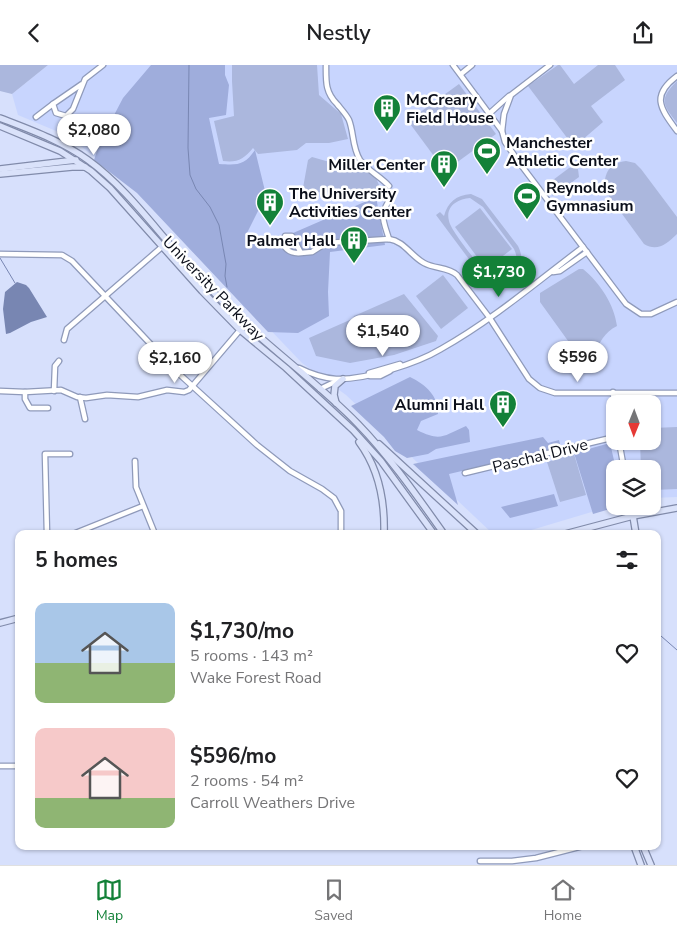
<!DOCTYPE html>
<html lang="en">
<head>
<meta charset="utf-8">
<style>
  :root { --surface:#fff; --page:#f6f6f6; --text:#202124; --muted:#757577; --line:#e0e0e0; --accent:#138138 }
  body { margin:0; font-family:"Nunito Sans",sans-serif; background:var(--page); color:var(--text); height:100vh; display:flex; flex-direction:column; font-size:19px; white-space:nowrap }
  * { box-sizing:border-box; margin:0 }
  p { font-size:16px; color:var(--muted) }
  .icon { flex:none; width:28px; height:28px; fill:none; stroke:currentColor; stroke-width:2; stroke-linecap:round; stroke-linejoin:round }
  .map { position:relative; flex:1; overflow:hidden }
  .drawer { position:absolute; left:15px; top:465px; width:646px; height:320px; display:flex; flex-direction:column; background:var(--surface); border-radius:10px; box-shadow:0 1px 4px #0004 }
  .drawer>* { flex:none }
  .needle { width:32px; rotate:181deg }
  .controls { position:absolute; left:606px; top:330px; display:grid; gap:10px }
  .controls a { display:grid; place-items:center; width:55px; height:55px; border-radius:10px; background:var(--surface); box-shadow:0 1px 4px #0004; font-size:25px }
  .price { position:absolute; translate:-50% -42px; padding:0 11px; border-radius:18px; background:#fff; color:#222; font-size:16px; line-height:32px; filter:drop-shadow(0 1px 2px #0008) }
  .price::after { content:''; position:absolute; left:50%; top:30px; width:15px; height:11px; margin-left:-8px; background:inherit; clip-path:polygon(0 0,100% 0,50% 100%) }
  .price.on { background:var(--accent); color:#fff }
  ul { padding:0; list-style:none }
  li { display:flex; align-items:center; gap:15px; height:125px; padding:0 20px }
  li span { display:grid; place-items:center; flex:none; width:140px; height:100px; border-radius:10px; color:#555 }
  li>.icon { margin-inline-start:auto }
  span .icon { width:60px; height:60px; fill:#fffc; stroke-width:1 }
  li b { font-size:21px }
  h2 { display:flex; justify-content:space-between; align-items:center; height:60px; padding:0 20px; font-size:21px }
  header { display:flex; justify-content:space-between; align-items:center; height:65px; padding:0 20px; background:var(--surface); font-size:22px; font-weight:600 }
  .dock { display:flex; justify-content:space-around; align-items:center; height:70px; border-top:1px solid var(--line); background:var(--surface); font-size:14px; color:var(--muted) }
  .dock a { display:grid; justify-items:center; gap:2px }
  .dock .on { color:var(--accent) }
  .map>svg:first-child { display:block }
  .built { fill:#c8d5fe; fill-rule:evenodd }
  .green { fill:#abb7dd; fill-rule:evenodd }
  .forest { fill:#9faddc }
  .water { fill:#7886b2 }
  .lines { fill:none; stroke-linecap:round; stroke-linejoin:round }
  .stream { stroke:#7886b2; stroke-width:1 }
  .minor-casing { stroke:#8f9aba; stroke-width:7 }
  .major-casing { stroke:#818baa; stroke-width:8 }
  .minor { stroke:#fff; stroke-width:4.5 }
  .major { stroke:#dae2fa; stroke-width:5.5 }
  .labels { text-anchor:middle; stroke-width:5; stroke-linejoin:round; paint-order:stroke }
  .poi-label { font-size:16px; font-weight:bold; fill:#0b0f1a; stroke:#fff; text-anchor:start }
  .street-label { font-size:16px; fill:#0b0f1a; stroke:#fff }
</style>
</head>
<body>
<header><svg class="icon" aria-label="back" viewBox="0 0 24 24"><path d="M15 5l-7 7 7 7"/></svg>Nestly<svg class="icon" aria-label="share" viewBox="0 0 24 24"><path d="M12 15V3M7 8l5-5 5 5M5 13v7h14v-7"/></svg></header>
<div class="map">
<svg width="677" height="800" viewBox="0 0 677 800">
  <rect width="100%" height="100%" fill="#d7e0fc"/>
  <path class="built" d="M48,0H677V432L653,433L652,404H615V440L518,469H493L346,330L302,298L140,128L68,71L18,50L12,29ZM615,339H652V376H615Z"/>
  <g class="green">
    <path d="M0,0H48L12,29L0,26Z"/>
    <path d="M232,0H317L319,30L341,49L348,74L329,78H306L297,85L258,89L253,83C244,94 237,98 223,96L214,56L234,51L232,16Z"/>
    <path d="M558,0H560L574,19L598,0H615L625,15L591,41L603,57L574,82L528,21Z"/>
    <path d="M677,16V58C662,39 659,34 677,16Z"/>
    <path d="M459,19L496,69L445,106L408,56Z"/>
    <path d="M312,92L326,96L362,103L376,113L379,120L377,128L305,127L303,123L308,95Z"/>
    <path d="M626,96L635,98L641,104L677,152V169C667,179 657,187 644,179L606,127C602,111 608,98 626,96Z"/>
    <path d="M574,102L578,104L579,112L553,131L545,121L569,103Z"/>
    <path d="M471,129L482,134L518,181C532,210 504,230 480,209L436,150L440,147L444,151C448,137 456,130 471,129ZM470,133L483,142L514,184C523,203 509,218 489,210C480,202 451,166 449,156C445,141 458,134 470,133Z"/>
    <path d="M480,143L512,184L486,204L455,162Z"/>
    <path d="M579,204H583C600,218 614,239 617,261C604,267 600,278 593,290H585L576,287L540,237V228Z"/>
    <path d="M443,210L468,243L441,264L416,231Z"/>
    <path d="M404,229L438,271L436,276L394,290L350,298L316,291L309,273L352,254L354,251Z"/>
    <path d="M677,362V424L653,425L652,404H641L640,376H652L653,363Z"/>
    <path d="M574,389L586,430L560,437L547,397Z"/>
  </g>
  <g class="forest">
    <path d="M151,0H225V10L229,20L226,50L209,53L219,99C237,100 244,101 255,85L266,130L246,170L277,175L376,132L385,180L330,187L328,227L329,251L298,268L268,267L137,128L94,95L100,77L123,33Z"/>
    <path d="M410,312C426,320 438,330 438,349L421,356L417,365C441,377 443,371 466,361L469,365L470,377L436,384L428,389L407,393L395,386L384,372L351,341Z"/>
    <path d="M543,372L548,378L559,375L561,383L449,409L458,440L413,399Z"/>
    <path d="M610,378L616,404L615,441H620L593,449L574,388Z"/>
    <path d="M554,429L558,441L510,453L501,442Z"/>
  </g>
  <path class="water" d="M17,217L26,220L29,223L47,252L31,257L10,268L6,269L3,244L5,227Z"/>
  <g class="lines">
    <g class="stream">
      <path d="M189,0L188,83L190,110L196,124L210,142L219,160L226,199L225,211L227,222"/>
      <path d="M0,193L15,218"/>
      <path d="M661,571L677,585"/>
    </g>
    <g class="minor-casing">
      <g id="minor">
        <path d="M326,0C326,16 325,27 337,39C341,44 346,49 349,55C354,68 352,82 360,95C368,106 380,111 389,121"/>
        <path d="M453,0L502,66L505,77L521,100L626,239L641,249H651L677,237"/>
        <path d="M461,9L472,0"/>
        <path d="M677,11C650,31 661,44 677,66"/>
        <path d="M82,19L53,39L56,48L66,51L73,44L85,14L103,0"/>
        <path d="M490,48L509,31"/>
        <path d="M36,52L53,39"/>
        <path d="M502,66L504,49L511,30L550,0"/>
        <path d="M389,174C382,152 379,150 392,131"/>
        <path d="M301,188C290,189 280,183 285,171H292L301,188L312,187L326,178L389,174C404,176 411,191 424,198C435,204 448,202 457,210L489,252L529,314L540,323L555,328H677"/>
        <path d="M0,189L62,190L72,196L177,307L257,380L290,406L322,424L334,433L341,446V469"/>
        <path d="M553,207L560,206L587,187"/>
        <path d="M64,275L67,264L163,181"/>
        <path d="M299,303C311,309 323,313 336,314C365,315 416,299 441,284C491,256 537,217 583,182"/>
        <path d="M369,308L400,299"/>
        <path d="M370,311H380L390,306"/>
        <path d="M320,324L339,315"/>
        <path d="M0,326L25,327L61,325L77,332L86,333L107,330L138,332L167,325L184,327L189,325L240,265"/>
        <path d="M54,326L55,301L59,296"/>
        <path d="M25,327V334L30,343H48"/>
        <path d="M613,327L615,347"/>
        <path d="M80,332L85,354"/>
        <path d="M619,376L624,404"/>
        <path d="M135,396L136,422L155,469"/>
        <path d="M465,408L615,372"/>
        <path d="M631,441L633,451"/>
        <path d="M47,469L45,389H70"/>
        <path d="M73,469L143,441"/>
        <path d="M0,701H19"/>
        <path d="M480,796H512L536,793L583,781"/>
      </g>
    </g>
    <g class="major-casing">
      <g id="major">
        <path d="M0,53C31,65 62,76 88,95C117,116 140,144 162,170C188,200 214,229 242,256C280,291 322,322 358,359C390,392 417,431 444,469"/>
        <path d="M0,61L60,86L91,106L110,123L202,226L240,265L286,303L353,365L381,396L434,469"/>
        <path d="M0,104L76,95"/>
        <path d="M0,109L72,102H85"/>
        <path d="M336,338L334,330L335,321L343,314"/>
        <path d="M359,377C379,404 385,436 384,469"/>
        <path d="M379,379L477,469"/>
        <path d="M633,451L636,469"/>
        <path d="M565,469L633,451L677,443"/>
        <path d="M0,558L19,553"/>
        <path d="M634,781L641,800"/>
        <path d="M643,781L651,800"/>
      </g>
    </g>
    <use href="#minor" class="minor"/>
    <use href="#major" class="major"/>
  </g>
  <defs>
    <g id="building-pin" transform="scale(1.4375)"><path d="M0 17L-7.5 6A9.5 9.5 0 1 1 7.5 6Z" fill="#138138" stroke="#fff"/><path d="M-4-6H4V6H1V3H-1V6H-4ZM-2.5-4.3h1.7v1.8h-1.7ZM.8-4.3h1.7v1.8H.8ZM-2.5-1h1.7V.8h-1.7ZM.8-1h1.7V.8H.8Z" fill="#fff"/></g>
    <g id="stadium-pin" transform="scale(1.4375)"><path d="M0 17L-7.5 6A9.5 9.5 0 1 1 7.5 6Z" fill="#138138" stroke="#fff"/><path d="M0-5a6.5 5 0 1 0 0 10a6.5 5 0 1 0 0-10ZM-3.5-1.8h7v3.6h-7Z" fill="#fff"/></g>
  </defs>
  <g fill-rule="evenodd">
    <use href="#building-pin" x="387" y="43"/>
    <use href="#stadium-pin" x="487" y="86"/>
    <use href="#building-pin" x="444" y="99"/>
    <use href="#stadium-pin" x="527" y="131"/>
    <use href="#building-pin" x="270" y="137"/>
    <use href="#building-pin" x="354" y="175"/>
    <use href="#building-pin" x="503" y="339"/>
  </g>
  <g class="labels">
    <g class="poi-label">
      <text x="406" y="40">McCreary<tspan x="406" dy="18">Field House</tspan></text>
      <text x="506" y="83">Manchester<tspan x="506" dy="18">Athletic Center</tspan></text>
      <text x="425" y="105" text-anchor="end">Miller Center</text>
      <text x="546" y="128">Reynolds<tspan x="546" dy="18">Gymnasium</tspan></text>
      <text x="289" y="134">The University<tspan x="289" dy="18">Activities Center</tspan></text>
      <text x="335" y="181" text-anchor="end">Palmer Hall</text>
      <text x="484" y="345" text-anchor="end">Alumni Hall</text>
    </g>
    <g class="street-label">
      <text transform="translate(214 223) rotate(46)" y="6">University Parkway</text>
      <text transform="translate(540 390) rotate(-14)" y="6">Paschal Drive</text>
    </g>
  </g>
</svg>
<div class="controls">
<a><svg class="needle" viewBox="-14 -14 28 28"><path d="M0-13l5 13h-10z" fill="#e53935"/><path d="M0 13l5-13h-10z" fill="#757577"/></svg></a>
<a><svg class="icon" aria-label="layers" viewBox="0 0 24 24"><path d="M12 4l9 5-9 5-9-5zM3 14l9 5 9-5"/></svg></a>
</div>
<b class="price" style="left:94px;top:91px">$2,080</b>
<b class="price on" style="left:499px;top:233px">$1,730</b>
<b class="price" style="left:383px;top:292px">$1,540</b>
<b class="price" style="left:578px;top:318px">$596</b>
<b class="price" style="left:175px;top:319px">$2,160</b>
<section class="drawer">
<h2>5 homes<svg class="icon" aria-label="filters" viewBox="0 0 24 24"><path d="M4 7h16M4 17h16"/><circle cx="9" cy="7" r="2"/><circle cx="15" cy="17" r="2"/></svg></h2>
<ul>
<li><span style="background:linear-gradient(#a9c7e8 60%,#8fb573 0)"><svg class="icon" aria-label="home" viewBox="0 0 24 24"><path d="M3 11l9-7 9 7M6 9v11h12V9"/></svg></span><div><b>$1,730/mo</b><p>5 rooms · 143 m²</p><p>Wake Forest Road</p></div><svg class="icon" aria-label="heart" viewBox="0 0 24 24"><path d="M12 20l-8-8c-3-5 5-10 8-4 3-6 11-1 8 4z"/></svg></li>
<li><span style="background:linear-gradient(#f6c9c9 70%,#8fb573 0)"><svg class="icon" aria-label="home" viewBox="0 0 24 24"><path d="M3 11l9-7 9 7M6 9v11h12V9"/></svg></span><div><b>$596/mo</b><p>2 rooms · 54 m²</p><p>Carroll Weathers Drive</p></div><svg class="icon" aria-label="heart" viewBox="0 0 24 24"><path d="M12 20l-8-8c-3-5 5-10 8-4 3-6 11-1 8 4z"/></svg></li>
</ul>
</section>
</div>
<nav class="dock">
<a class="on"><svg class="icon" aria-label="map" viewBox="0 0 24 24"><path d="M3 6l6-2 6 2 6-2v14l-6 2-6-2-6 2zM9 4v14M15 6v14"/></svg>Map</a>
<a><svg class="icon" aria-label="saved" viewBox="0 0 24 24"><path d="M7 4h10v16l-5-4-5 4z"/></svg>Saved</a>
<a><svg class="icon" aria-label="home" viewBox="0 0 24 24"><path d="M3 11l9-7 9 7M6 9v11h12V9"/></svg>Home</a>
</nav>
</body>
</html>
